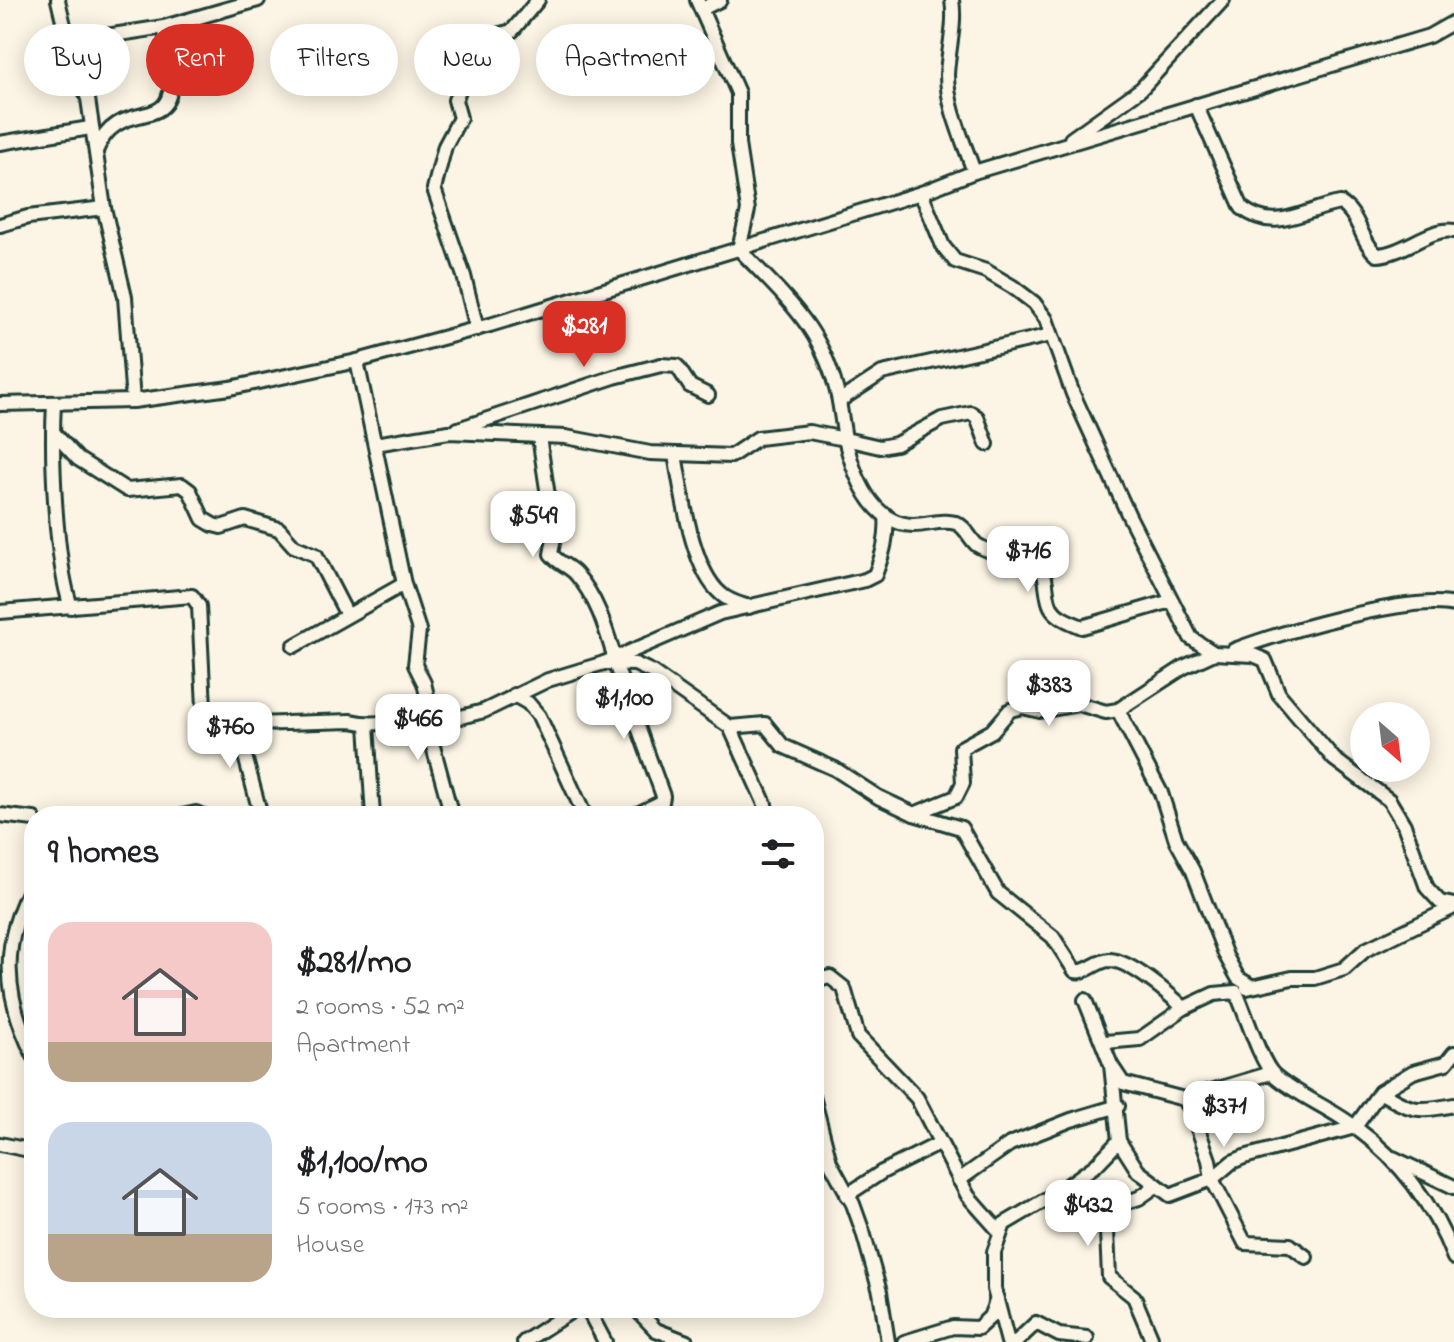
<!DOCTYPE html>
<html lang="en">
<head>
<meta charset="utf-8">
<style>
  :root { --surface:#fff; --page:#f2f2f2; --text:#202124; --muted:#757577; --accent:#d93025 }
  body { margin:0; font-family:"Indie Flower",sans-serif; background:var(--page); color:var(--text); height:100vh; display:flex; flex-direction:column; font-size:30px; white-space:nowrap }
  * { box-sizing:border-box; margin:0 }
  p { font-size:26px; color:var(--muted) }
  .icon { flex:none; width:44px; height:44px; fill:none; stroke:currentColor; stroke-width:2; stroke-linecap:round; stroke-linejoin:round }
  .map { position:relative; flex:1; overflow:hidden }
  .drawer { position:absolute; left:24px; top:806px; width:800px; height:512px; display:flex; flex-direction:column; background:var(--surface); border-radius:32px; box-shadow:0 4px 20px #0003 }
  .drawer>* { flex:none }
  .hud { position:absolute; left:24px; top:24px; width:800px; height:72px; display:flex; gap:16px }
  .needle { width:52px; rotate:152deg }
  .buttons { position:absolute; left:1350px; top:702px; display:grid; gap:16px }
  .buttons a { display:grid; place-items:center; width:80px; height:80px; border-radius:50%; background:var(--surface); box-shadow:0 4px 20px #0003; font-size:40px }
  .price { position:absolute; translate:-50% -68px; padding:0 18px; border-radius:16px; background:#fff; color:#222; font-size:26px; line-height:52px; filter:drop-shadow(0 2px 4px #0008) }
  .price::after { content:''; position:absolute; left:50%; top:48px; width:24px; height:18px; margin-left:-12px; background:inherit; clip-path:polygon(0 0,100% 0,50% 100%) }
  .price.selected { background:var(--accent); color:#fff }
  ul { padding:0; list-style:none }
  li { display:flex; align-items:center; gap:24px; height:200px; padding:0 24px }
  li span { display:grid; place-items:center; flex:none; width:224px; height:160px; border-radius:24px; color:#555 }
  li>.icon { margin-inline-start:auto }
  span .icon { width:96px; height:96px; fill:#fffc; stroke-width:1 }
  li b { font-size:34px }
  h2 { display:flex; justify-content:space-between; align-items:center; height:96px; padding:0 24px; font-size:34px }
  .chip { padding:0 28px; border-radius:36px; background:var(--surface); box-shadow:0 4px 20px #0003; font-size:28px; line-height:72px }
  .chip.selected { background:var(--accent); color:#fff }
  .map>svg:first-child { display:block }
  .lines { fill:none; stroke-linecap:round; stroke-linejoin:round }
  .minor-casing { stroke:#1f3d34; stroke-width:18 }
  .minor { stroke:#fcf5e5; stroke-width:12 }
</style>
</head>
<body>
<div class="map">
<svg width="1454" height="1342" viewBox="0 0 1454 1342">
  <rect width="100%" height="100%" fill="#fcf5e5"/>
  <filter id="ink" filterUnits="userSpaceOnUse"><feTurbulence type="fractalNoise" baseFrequency=".0125" numOctaves="2"/><feDisplacementMap in="SourceGraphic" scale="16" xChannelSelector="R" yChannelSelector="G"/><feConvolveMatrix kernelMatrix="1 2 1 2 8 2 1 2 1" color-interpolation-filters="sRGB"/></filter>
  <g filter="url(#ink)">
    <g class="lines">
      <g class="minor-casing">
        <g id="minor">
          <path d="M58,0L68,42L88,99L104,208L125,297L133,401"/>
          <path d="M697,0L738,93V144L748,210L739,249C787,300 824,328 839,401"/>
          <path d="M952,0C956,25 948,50 947,75C947,107 964,142 974,172"/>
          <path d="M702,9L720,0"/>
          <path d="M68,42L164,27L258,0"/>
          <path d="M1196,105L1242,208C1276,234 1302,210 1340,203C1360,214 1360,241 1377,255C1404,254 1430,227 1454,231"/>
          <path d="M1071,139L1141,89L1223,0"/>
          <path d="M0,143L90,128"/>
          <path d="M96,151C124,82 194,159 164,27"/>
          <path d="M921,193L943,246L955,261L986,271L1013,287L1034,303L1046,319L1073,394L1129,516L1191,638L1214,653L1253,655L1265,660L1279,694L1334,759L1389,800L1404,825L1427,888L1440,902L1454,905"/>
          <path d="M0,225L28,217L104,208"/>
          <path d="M477,329L464,276L434,189L445,146L460,118L455,100L476,51L489,37L512,31L538,0"/>
          <path d="M357,361L404,584L419,630L415,665L424,683L429,704L428,728L452,816"/>
          <path d="M54,403C51,455 55,559 71,607"/>
          <path d="M0,404L133,401L230,388L357,361L490,325L921,193L974,172L1429,36L1454,22"/>
          <path d="M458,429L614,377L661,365L677,366L690,386L708,395"/>
          <path d="M53,432L78,459L127,490L182,485L190,491L203,519L213,525L221,527L245,519L279,529L294,546L316,555L347,615"/>
          <path d="M539,437L549,502L557,521L551,554C558,563 569,566 576,574C597,598 605,626 614,656"/>
          <path d="M375,444L449,432L566,437L650,453L731,456L758,438L809,432L845,439C853,472 871,524 913,525C929,525 941,519 956,523C966,527 969,538 977,545C995,557 1018,552 1036,562C1049,568 1044,595 1051,607C1057,618 1071,622 1082,627L1171,601"/>
          <path d="M987,444L977,417L971,413L942,419L896,444L880,447L845,439L839,401L882,373L1051,335"/>
          <path d="M675,455C682,491 691,569 721,594C728,601 740,604 749,607"/>
          <path d="M0,612L192,596L199,606L204,707L211,720L225,725L351,721C382,728 408,720 427,696"/>
          <path d="M294,646L404,584"/>
          <path d="M1234,650C1279,633 1410,594 1454,605"/>
          <path d="M604,663L635,664L652,672L730,727L765,724L783,746L835,769L878,797L914,814L961,828L998,893L1053,937L1075,971C1087,974 1097,960 1110,960C1131,961 1169,994 1184,1008L1214,994L1236,992C1245,1011 1260,1062 1274,1075C1298,1096 1331,1108 1356,1128C1401,1161 1434,1206 1454,1258"/>
          <path d="M616,666L663,796L662,802L633,816"/>
          <path d="M514,695L528,703L539,716L585,816"/>
          <path d="M429,704L453,719L484,711L548,680L604,663L720,613L865,580L875,575C883,554 888,537 886,515"/>
          <path d="M1118,710L1161,793L1176,840L1193,871L1226,956L1238,978L1251,986"/>
          <path d="M237,725L234,735L245,756L261,816"/>
          <path d="M367,725L373,816"/>
          <path d="M730,727L765,804L766,816"/>
          <path d="M914,814L956,797L963,783L961,748L992,731L1010,710L1022,707L1040,711L1079,704L1106,712L1118,710L1184,667L1214,653"/>
          <path d="M0,815L34,819"/>
          <path d="M182,816L196,813L203,816"/>
          <path d="M34,881C0,942 3,995 34,1056"/>
          <path d="M814,981L830,977L844,988L858,1036L917,1098L968,1196L1000,1232"/>
          <path d="M1247,988L1292,978H1315L1344,969L1365,950L1454,907"/>
          <path d="M1085,1000L1111,1065L1119,1141"/>
          <path d="M1105,1042L1140,1039L1184,1008"/>
          <path d="M1111,1065L1123,1083L1184,1099L1191,1109L1209,1160L1212,1179L1245,1243L1290,1245L1306,1257"/>
          <path d="M1380,1092C1412,1112 1418,1112 1454,1105"/>
          <path d="M1184,1099L1271,1073"/>
          <path d="M814,1100L830,1162L853,1204L863,1232L880,1292L888,1342"/>
          <path d="M0,1144L34,1151"/>
          <path d="M1393,1158L1454,1187"/>
          <path d="M959,1180L1010,1144L1071,1120L1118,1106"/>
          <path d="M847,1195L882,1172L940,1143"/>
          <path d="M587,1308L605,1342"/>
          <path d="M635,1308L656,1330L687,1342"/>
          <path d="M1151,1337L1134,1297L1109,1277L1106,1209L1139,1198L1156,1186"/>
          <path d="M524,1342L576,1308"/>
          <path d="M904,1342L953,1327L978,1328L990,1317L997,1299"/>
          <path d="M1008,1342L994,1289V1252L1004,1224L1060,1191L1096,1165L1119,1141L1138,1171L1170,1195L1212,1179L1232,1162L1244,1157L1355,1127L1380,1092L1413,1072L1446,1063L1454,1053"/>
          <path d="M1016,1342L1036,1323L1059,1335L1087,1338"/>
        </g>
      </g>
      <use href="#minor" class="minor"/>
    </g>
  </g>
</svg>
<div class="buttons">
<a><svg class="needle" viewBox="-14 -14 28 28"><path d="M0-13l5 13h-10z" fill="#e53935"/><path d="M0 13l5-13h-10z" fill="#757577"/></svg></a>
</div>
<b class="price selected" style="left:584px;top:369px">$281</b>
<b class="price" style="left:533px;top:559px">$549</b>
<b class="price" style="left:1028px;top:594px">$716</b>
<b class="price" style="left:1049px;top:728px">$383</b>
<b class="price" style="left:624px;top:741px">$1,100</b>
<b class="price" style="left:418px;top:762px">$466</b>
<b class="price" style="left:230px;top:770px">$760</b>
<b class="price" style="left:1224px;top:1149px">$371</b>
<b class="price" style="left:1088px;top:1248px">$432</b>
<div class="hud">
<a class="chip">Buy</a>
<a class="chip selected">Rent</a>
<a class="chip">Filters</a>
<a class="chip">New</a>
<a class="chip">Apartment</a>
</div>
<section class="drawer">
<h2>9 homes<svg class="icon" aria-label="filters" viewBox="0 0 24 24"><path d="M4 7h16M4 17h16"/><circle cx="9" cy="7" r="2"/><circle cx="15" cy="17" r="2"/></svg></h2>
<ul>
<li><span style="background:linear-gradient(#f6c9c9 75%,#b9a48a 0)"><svg class="icon" aria-label="home" viewBox="0 0 24 24"><path d="M3 11l9-7 9 7M6 9v11h12V9"/></svg></span><div><b>$281/mo</b><p>2 rooms · 52 m²</p><p>Apartment</p></div></li>
<li><span style="background:linear-gradient(#c9d6e8 70%,#b9a48a 0)"><svg class="icon" aria-label="home" viewBox="0 0 24 24"><path d="M3 11l9-7 9 7M6 9v11h12V9"/></svg></span><div><b>$1,100/mo</b><p>5 rooms · 173 m²</p><p>House</p></div></li>
</ul>
</section>
</div>
</body>
</html>
